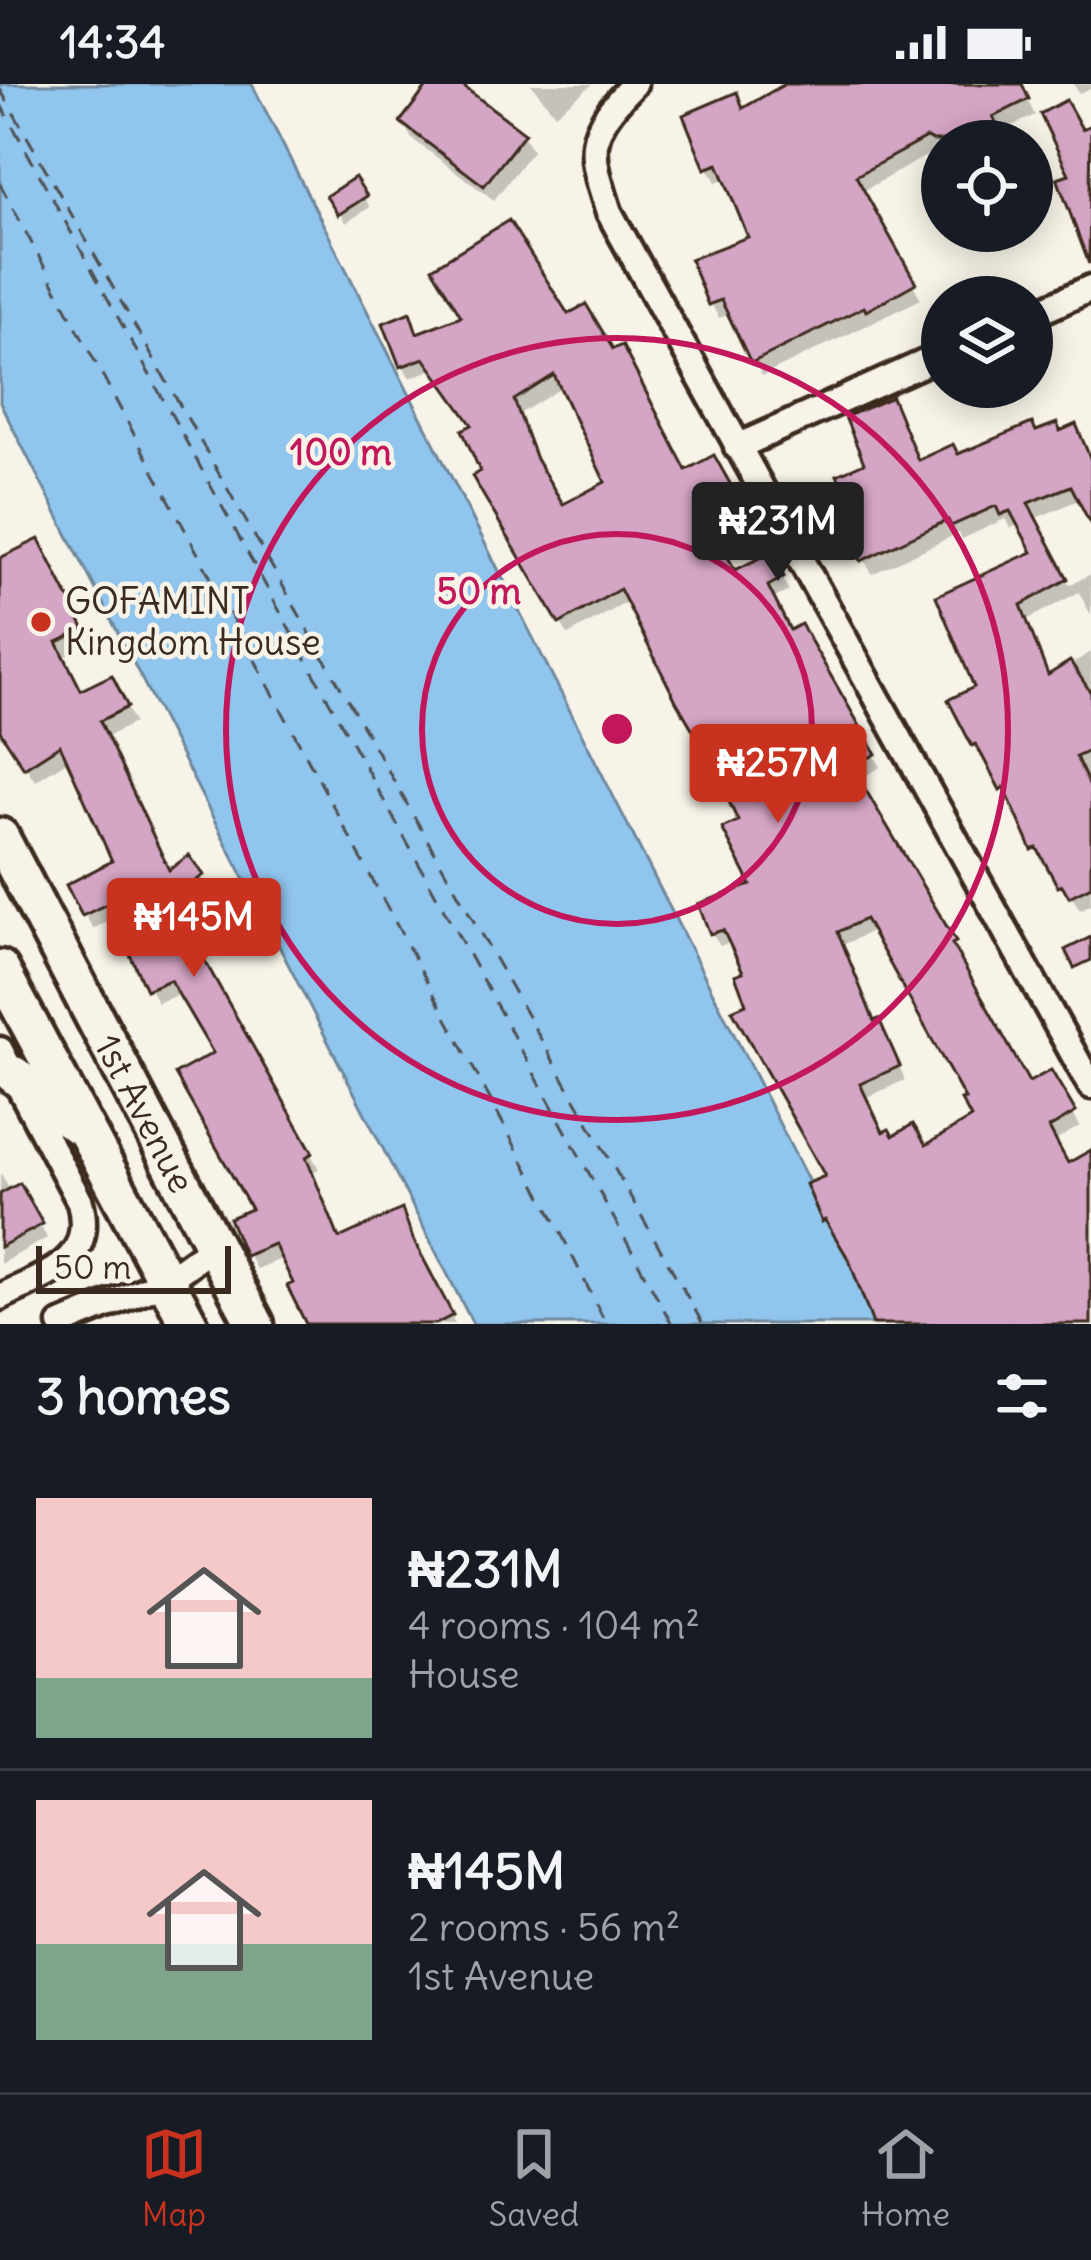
<!DOCTYPE html>
<html lang="en">
<head>
<meta charset="utf-8">
<style>
  :root { --surface:#171b24; --page:#20242c; --text:#f1f3f6; --muted:#9ea1a6; --line:#363941; --accent:#c8321e }
  body { margin:0; font-family:Delius,sans-serif; background:var(--page); color:var(--text); height:100vh; display:flex; flex-direction:column; font-size:45px; white-space:nowrap }
  * { box-sizing:border-box; margin:0 }
  p { font-size:39px; color:var(--muted) }
  .icon { flex:none; width:66px; height:66px; fill:none; stroke:currentColor; stroke-width:2; stroke-linecap:round; stroke-linejoin:round }
  .map { position:relative; height:1240px; overflow:hidden }
  .panel { display:flex; flex-direction:column; background:var(--surface); flex:1 }
  .panel>* { flex:none }
  .controls { position:absolute; left:921px; top:36px; display:grid; gap:24px }
  .controls a { display:grid; place-items:center; width:132px; height:132px; border-radius:50%; background:var(--surface); box-shadow:0 6px 30px #0003; font-size:60px }
  .scale { position:absolute; left:36px; bottom:30px; width:195px; box-sizing:border-box; padding-left:12px; border:6px solid #3b2a1e; border-top:0; font-size:33px; line-height:42px; white-space:nowrap; color:#3b2a1e; -webkit-text-stroke:9px #f7f3e8; paint-order:stroke }
  .price { position:absolute; translate:-50% -102px; padding:0 27px; border-radius:12px; background:var(--accent); color:#fff; font-size:39px; line-height:78px; filter:drop-shadow(0 3px 6px #0008) }
  .price::after { content:''; position:absolute; left:50%; top:72px; width:36px; height:27px; margin-left:-18px; background:inherit; clip-path:polygon(0 0,100% 0,50% 100%) }
  .price.active { background:#222; color:#fff }
  ul { padding:0; list-style:none }
  li { display:flex; align-items:center; gap:36px; height:300px; padding:0 36px }
  li+li { border-top:3px solid var(--line) }
  li span { display:grid; place-items:center; flex:none; width:336px; height:240px; border-radius:0px; color:#555 }
  li>.icon { margin-inline-start:auto }
  span .icon { width:144px; height:144px; fill:#fffc; stroke-width:1 }
  li b { font-size:51px }
  h2 { display:flex; justify-content:space-between; align-items:center; height:144px; padding:0 36px; font-size:51px }
  .status { display:flex; justify-content:space-between; align-items:center; height:84px; padding:0 60px; background:var(--surface); direction:ltr }
  .status svg { height:33px; fill:currentColor }
  .tab-bar { display:flex; justify-content:space-around; align-items:center; height:168px; border-top:3px solid var(--line); background:var(--surface); font-size:33px; color:var(--muted) }
  .tab-bar a { display:grid; justify-items:center; gap:6px }
  .tab-bar .active { color:var(--accent) }
  .map>svg:first-child { display:block }
  .water { fill:#90c5ee; stroke:#6e879b; stroke-width:3 }
  .shadow { fill:#0003; fill-rule:evenodd }
  .lines { fill:none; stroke-linecap:round; stroke-linejoin:round }
  .ferry { stroke:#505152; stroke-width:3; stroke-dasharray:15 12; stroke-linecap:butt }
  .building { fill:#d5a5c5; stroke:#3b2a1e; stroke-width:3; fill-rule:evenodd }
  .minor-casing { stroke:#3b2a1e; stroke-width:33 }
  .secondary-casing { stroke:#3b2a1e; stroke-width:45 }
  .minor { stroke:#f7f3e8; stroke-width:24 }
  .secondary { stroke:#f7f3e8; stroke-width:36 }
  .ring { fill:none; stroke:#c2185b; stroke-width:6 }
  .poi-dot { fill:#c8321e; stroke:#f7f3e8; stroke-width:4.5 }
  .labels { text-anchor:middle; stroke-width:9; stroke-linejoin:round; paint-order:stroke }
  .poi-label { font-size:36px; fill:#3b2a1e; stroke:#f7f3e8; text-anchor:start }
  .street-label { font-size:36px; fill:#3b2a1e; stroke:#f7f3e8 }
  .centre { fill:#c2185b; stroke:#f7f3e8; stroke-width:6 }
  .ring-label { font-size:36px; text-anchor:middle; font-weight:bold; fill:#c2185b; stroke:#f7f3e8; stroke-width:9; stroke-linejoin:round; paint-order:stroke }
</style>
</head>
<body>
<div class="status"><b>14:34</b><svg viewBox="0 0 49 12"><path d="M0 12V9h3v3zM5 12V6h3v6zM10 12V3h3v9zM15 12V0h3v12zM26 1h20v11H26zM47 4h2v5h-2z"/></svg></div>
<div class="map">
<svg width="1091" height="1240" viewBox="0 0 1091 1240">
  <rect width="100%" height="100%" fill="#f7f3e8"/>
  <filter id="ink" filterUnits="userSpaceOnUse"><feTurbulence type="fractalNoise" baseFrequency=".00833" numOctaves="2"/><feDisplacementMap in="SourceGraphic" scale="24" xChannelSelector="R" yChannelSelector="G"/><feConvolveMatrix kernelMatrix="1 2 1 2 8 2 1 2 1" color-interpolation-filters="sRGB"/></filter>
  <g filter="url(#ink)">
    <path class="water" d="M0,0H252L881,1240H473L0,319Z"/>
    <g class="shadow">
      <path d="M433,0H455L523,51L532,67L494,116L412,55L403,39Z"/>
      <path d="M531,0H593L555,30Z"/>
      <path d="M795,0H1019L1035,31L999,48L1004,57H942V67H935L861,108L921,215L762,292L731,230L719,234L711,220L752,155L727,94L716,98L708,84L744,27Z"/>
      <path d="M1073,0H1091V4L1079,9Z"/>
      <path d="M1086,47L1091,55V158L1086,160L1074,92L1081,49Z"/>
      <path d="M354,97L370,123L346,139L330,113Z"/>
      <path d="M408,232L418,251L465,233L567,234L686,390L713,375L747,435L715,454L734,490L778,485L789,507L772,515L789,550L800,544L881,683L857,696L961,872L957,874L1028,1002L1050,990L1080,1042L1053,1058L1067,1083L1091,1073V1240H869L875,1237L853,1177L825,1136L809,1102L829,1093L750,921L747,889L732,857L720,862L712,849L755,803L742,739L629,517L568,551L476,393L483,388L475,343L433,285L410,294L403,282ZM563,303L609,399L562,424L542,391L519,330ZM874,846L969,1016L975,1035L925,1065L883,1051L865,1014L905,996L885,951L875,940L843,861Z"/>
      <path d="M1060,350L1091,377V434L1081,415L1034,435L1069,501L1091,490V531L1079,508L1027,536L1049,594L1091,568V820L1080,826L1073,814L1069,816L1048,777L1043,779L1014,717L1011,718L987,673L983,675L952,617L978,604L1036,470L1020,440L1011,444L1005,435L962,455L959,449L872,490L864,475L919,379L957,373L1035,351Z"/>
      <path d="M46,474L91,561L62,574L81,609H120L134,639L106,653L169,790L201,793L209,807L176,831L319,1085L312,1089L340,1157L400,1129L455,1240H308L291,1204L297,1201L284,1174L256,1185L248,1170L255,1127L217,970L181,909L157,919L117,833L93,845L70,803L116,778L70,675L35,697L7,653L0,654V477Z"/>
      <path d="M0,1088L11,1108L19,1103L47,1154L0,1180Z"/>
    </g>
    <g class="lines">
      <g class="ferry">
        <path d="M0,5L703,1240"/>
        <path d="M0,19L672,1240"/>
        <path d="M0,100L552,1131L606,1240"/>
      </g>
    </g>
    <g class="building">
      <path d="M429,0H460L525,49L484,102L400,38Z"/>
      <path d="M785,0H1022L1029,15L993,33L1007,57H933L926,54L856,92L916,199L866,227L864,223L751,279L721,216L708,221L690,175L748,153L718,80L705,85L683,31L737,8L743,24Z"/>
      <path d="M1066,16L1082,45L1091,41L1089,180L1057,94L1069,90L1040,30Z"/>
      <path d="M355,93L367,112L338,131L326,112Z"/>
      <path d="M509,136L568,230L586,220L613,265L622,261L686,386L714,371L742,421L710,440L735,486L772,468L784,493L768,502L790,546L801,540L876,670L852,683L956,858L952,860L1029,998L1051,986L1076,1028L1049,1044L1068,1079L1091,1066V1240H873L849,1176L825,1136L822,1138L806,1100L825,1092L732,926L746,920L735,891L743,888L723,846L710,850L698,820L751,801L722,744L738,737L707,670L676,617L620,505L559,540L472,392L480,387L462,346L472,341L424,274L400,283L383,239L410,228L417,249L461,232L432,184ZM554,291L605,398L563,420L536,375L514,316ZM865,835L965,1015L961,1016L971,1034L926,1061L913,1040L893,1052L889,1045L883,1048L860,1000L900,982L879,935L874,937L838,848Z"/>
      <path d="M892,313L918,376L953,360L958,370L1032,339L1036,347L1057,339L1060,347L1076,340L1091,376V441L1071,402L1028,419L1068,495L1021,521L1048,591L1070,577L1091,609V666L1076,673L1091,705V802L1069,813L1062,801L1058,803L1037,764L1032,766L1004,703L1000,706L976,660L972,662L948,616L974,603L936,512L1032,468L1010,427L1000,431L996,422L951,442L948,436L861,477L832,414L845,407L837,391L864,379L845,333Z"/>
      <path d="M39,455L85,546L57,558L81,606L112,591L128,623L100,637L169,786L189,771L204,791L170,815L313,1069L306,1073L339,1154L402,1125L413,1155L453,1231L436,1240H306L287,1202L293,1199L274,1160L245,1172L229,1134L251,1125L175,990L213,969L170,896L146,906L107,820L82,832L66,801L112,777L60,661L24,684L0,647V474Z"/>
      <path d="M1091,853V876L1074,884L1065,866Z"/>
      <path d="M20,1099L43,1140L0,1163V1110Z"/>
    </g>
    <g class="lines">
      <g class="minor-casing">
        <g id="minor">
          <path d="M634,0C585,50 588,64 609,128L1091,1002"/>
          <path d="M1032,231L1091,204"/>
          <path d="M737,363L942,271"/>
          <path d="M0,966L80,1118C96,1179 46,1190 0,1213"/>
          <path d="M61,1240L166,1197L214,1162"/>
        </g>
      </g>
      <g class="secondary-casing">
        <g id="secondary">
          <path id="s1" d="M0,753L255,1240"/>
          <path d="M0,885L189,1240"/>
          <path d="M14,991L77,1041"/>
        </g>
      </g>
      <use href="#minor" class="minor"/>
      <use href="#secondary" class="secondary"/>
    </g>
  </g>
  <g class="ring">
    <circle cx="617" cy="645" r="195"/>
    <circle cx="617" cy="645" r="391"/>
  </g>
  <circle class="poi-dot" cx="41" cy="538" r="12"/>
  <g class="labels">
    <g class="poi-label">
      <text x="65" y="530">GOFAMINT<tspan x="65" dy="41">Kingdom House</tspan></text>
    </g>
    <g class="street-label">
      <text dy="13" stroke="none"><textPath href="#s1" startOffset="312">1st Avenue</textPath></text>
    </g>
  </g>
  <circle cx="617" cy="645" r="18" class="centre"/>
  <g class="ring-label">
    <text x="341" y="381">100 m</text>
    <text x="479" y="520">50 m</text>
  </g>
</svg>
<div class="controls">
<a><svg class="icon" aria-label="locate" viewBox="0 0 24 24"><circle cx="12" cy="12" r="6"/><path d="M12 2v4M12 18v4M2 12h4M18 12h4"/></svg></a>
<a><svg class="icon" aria-label="layers" viewBox="0 0 24 24"><path d="M12 4l9 5-9 5-9-5zM3 14l9 5 9-5"/></svg></a>
</div>
<div class="scale">50 m</div>
<b class="price active" style="left:778px;top:500px">₦231M</b>
<b class="price" style="left:778px;top:742px">₦257M</b>
<b class="price" style="left:194px;top:896px">₦145M</b>
</div>
<section class="panel">
<h2>3 homes<svg class="icon" aria-label="filters" viewBox="0 0 24 24"><path d="M4 7h16M4 17h16"/><circle cx="9" cy="7" r="2"/><circle cx="15" cy="17" r="2"/></svg></h2>
<ul>
<li><span style="background:linear-gradient(#f6c9c9 75%,#7fa58c 0)"><svg class="icon" aria-label="home" viewBox="0 0 24 24"><path d="M3 11l9-7 9 7M6 9v11h12V9"/></svg></span><div><b>₦231M</b><p>4 rooms · 104 m²</p><p>House</p></div></li>
<li><span style="background:linear-gradient(#f6c9c9 60%,#7fa58c 0)"><svg class="icon" aria-label="home" viewBox="0 0 24 24"><path d="M3 11l9-7 9 7M6 9v11h12V9"/></svg></span><div><b>₦145M</b><p>2 rooms · 56 m²</p><p>1st Avenue</p></div></li>
</ul>
</section>
<nav class="tab-bar">
<a class="active"><svg class="icon" aria-label="map" viewBox="0 0 24 24"><path d="M3 6l6-2 6 2 6-2v14l-6 2-6-2-6 2zM9 4v14M15 6v14"/></svg>Map</a>
<a><svg class="icon" aria-label="saved" viewBox="0 0 24 24"><path d="M7 4h10v16l-5-4-5 4z"/></svg>Saved</a>
<a><svg class="icon" aria-label="home" viewBox="0 0 24 24"><path d="M3 11l9-7 9 7M6 9v11h12V9"/></svg>Home</a>
</nav>
</body>
</html>
